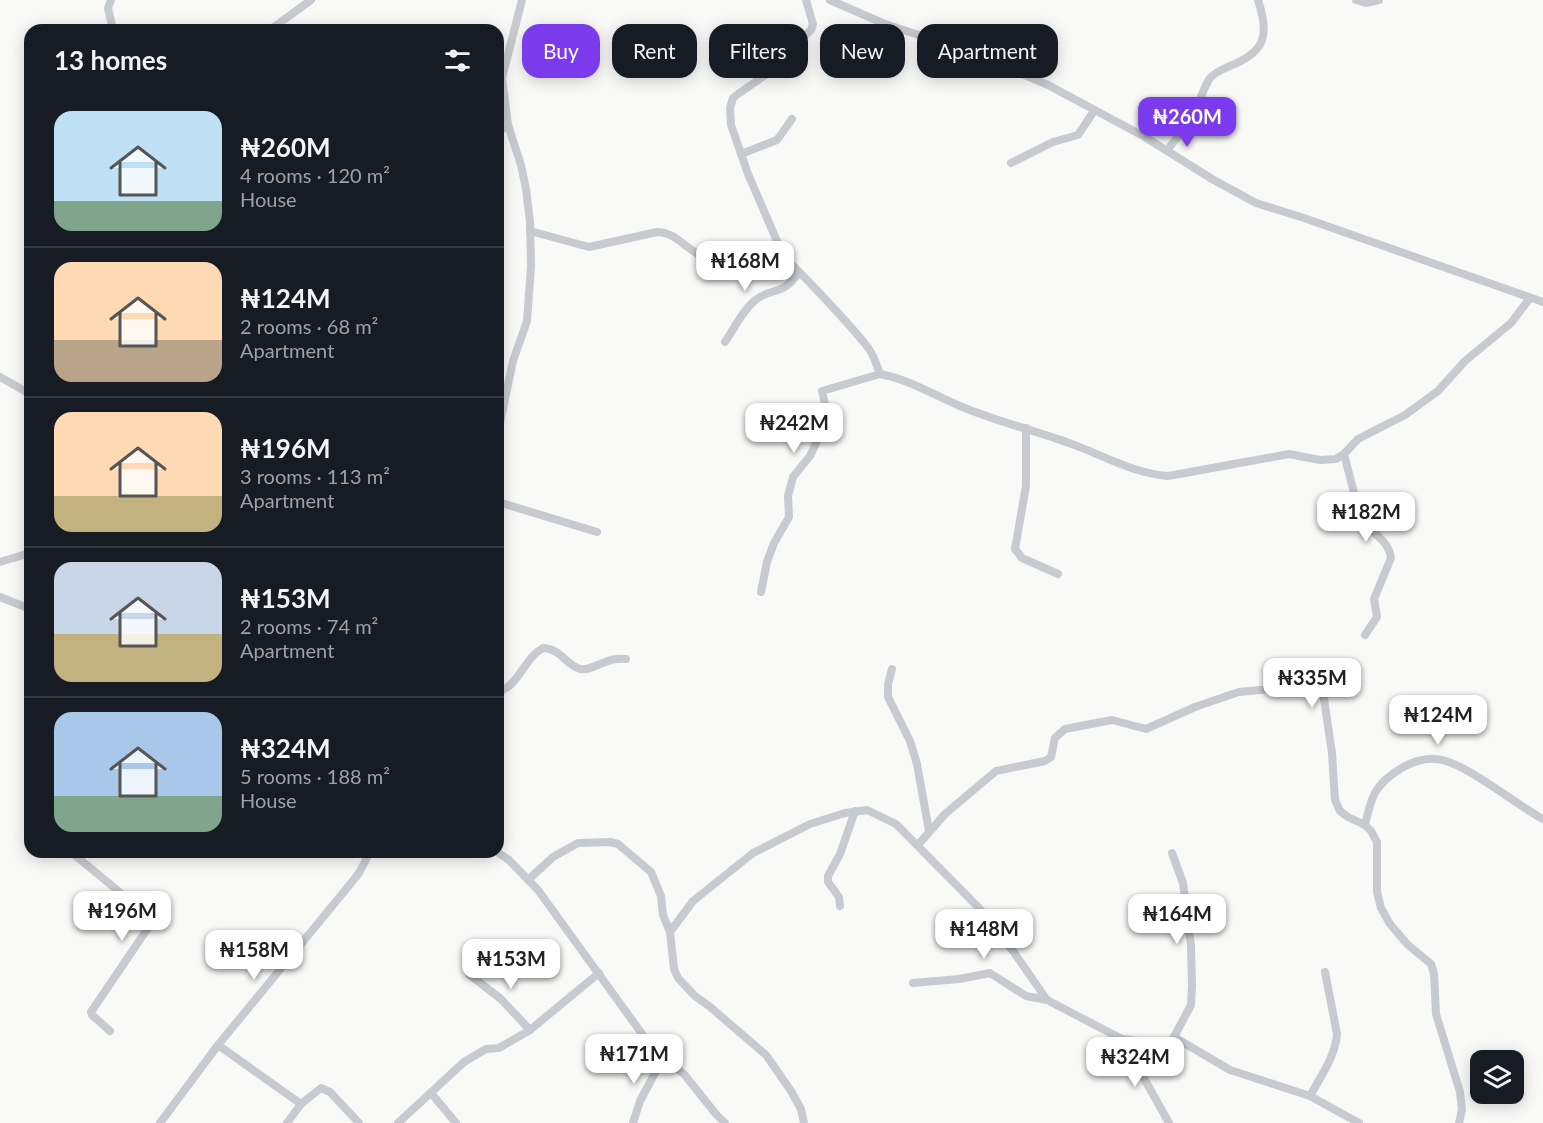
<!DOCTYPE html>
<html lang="en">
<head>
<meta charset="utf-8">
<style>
  :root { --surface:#171b24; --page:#20242c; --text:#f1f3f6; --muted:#9ea1a6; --line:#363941; --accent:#7c3aed }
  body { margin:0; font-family:Lato,sans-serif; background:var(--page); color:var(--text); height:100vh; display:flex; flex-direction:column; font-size:22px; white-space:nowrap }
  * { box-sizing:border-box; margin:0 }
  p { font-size:20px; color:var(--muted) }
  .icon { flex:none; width:33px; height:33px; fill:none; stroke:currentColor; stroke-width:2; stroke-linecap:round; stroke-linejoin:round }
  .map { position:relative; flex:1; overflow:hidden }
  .panel { position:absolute; left:24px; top:24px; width:480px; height:834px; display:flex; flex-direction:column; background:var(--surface); border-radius:18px; box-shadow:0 3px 15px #0003 }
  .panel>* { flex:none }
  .hud { position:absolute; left:522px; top:24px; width:570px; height:54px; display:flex; gap:12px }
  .controls { position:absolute; left:1470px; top:1050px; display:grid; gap:12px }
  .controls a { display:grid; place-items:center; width:54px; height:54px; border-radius:12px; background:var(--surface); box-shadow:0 3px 15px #0003; font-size:30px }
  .price { position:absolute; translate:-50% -51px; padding:0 14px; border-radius:12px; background:#fff; color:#222; font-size:20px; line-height:39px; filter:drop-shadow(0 2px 3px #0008) }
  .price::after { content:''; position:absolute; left:50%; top:36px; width:18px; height:14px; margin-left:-9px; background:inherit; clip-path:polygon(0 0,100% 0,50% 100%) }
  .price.current { background:var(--accent); color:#fff }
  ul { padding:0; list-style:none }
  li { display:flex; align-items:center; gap:18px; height:150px; padding:0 30px }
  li+li { border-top:2px solid var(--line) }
  li span { display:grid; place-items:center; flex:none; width:168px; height:120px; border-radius:18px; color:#555 }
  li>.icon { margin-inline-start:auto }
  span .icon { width:72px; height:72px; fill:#fffc; stroke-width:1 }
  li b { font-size:26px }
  h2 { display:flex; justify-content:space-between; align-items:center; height:72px; padding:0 30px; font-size:26px }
  .chip { padding:0 21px; border-radius:18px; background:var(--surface); box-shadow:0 3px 15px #0003; font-size:21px; line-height:54px }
  .chip.current { background:var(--accent); color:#fff }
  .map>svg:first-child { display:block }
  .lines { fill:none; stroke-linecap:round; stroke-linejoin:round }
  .street { stroke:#c7cbcf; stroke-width:8 }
</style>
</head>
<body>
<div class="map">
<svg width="1543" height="1123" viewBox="0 0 1543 1123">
  <rect width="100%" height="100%" fill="#f9f9f7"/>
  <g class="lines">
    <g class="street">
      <path d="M111,0L108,8L113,30"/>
      <path d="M830,0L885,24L965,50L1048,85L1145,137L1212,179L1256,203L1304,218L1543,302"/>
      <path d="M1356,0L1366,3L1379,0"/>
      <path d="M270,30L311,0"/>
      <path d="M498,132L508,125"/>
      <path d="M1167,150C1178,137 1189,123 1196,108C1201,98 1204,87 1210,78C1215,72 1223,69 1230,66C1265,52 1270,36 1258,0"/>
      <path d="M741,154L777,140L792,119"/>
      <path d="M1011,163L1053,142L1078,135L1094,111"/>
      <path d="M530,231L589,247L657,232C678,232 689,254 709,259C730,264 751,246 773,250C785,253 858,334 869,349C874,356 877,366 880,374C908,379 934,395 960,406C995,421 1033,430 1069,443C1103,455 1132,473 1168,476L1289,454L1320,460L1336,459L1344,454L1358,439L1405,415L1438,391L1465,361L1511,323L1530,298"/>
      <path d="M783,255L748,174L731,125L730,108L733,98L738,94L777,67L786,52L811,30L813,24L806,0"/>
      <path d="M725,342C734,329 741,313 753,302C770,286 782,298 799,272"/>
      <path d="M0,377L30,394"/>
      <path d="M1026,428V486L1015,549L1022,558L1058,574"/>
      <path d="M498,444L500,423L513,361L527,321L531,266L530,222L526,189L521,165L508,125L502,78L522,0"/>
      <path d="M1344,454L1360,516C1368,532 1389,539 1391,558L1374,599L1377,617L1365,635"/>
      <path d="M498,502L597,532"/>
      <path d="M0,562L30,553"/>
      <path d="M761,592L767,562L774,543L789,517L788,496L793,477L810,456L828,418L822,391L880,374"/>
      <path d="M0,597L30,609"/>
      <path d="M892,669L888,684V697L910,741L917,764L929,831"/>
      <path d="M498,692C520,685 524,658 543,648C561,649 565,664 580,669C591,672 608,656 626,659"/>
      <path d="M1365,825C1371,798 1374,785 1400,769C1409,763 1423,758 1435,759C1461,759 1516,805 1543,819"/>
      <path d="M918,845L945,814L996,771L1045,761L1051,757L1055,738L1065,729L1112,720L1146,729L1195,707L1227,696L1239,692L1314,685L1321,687L1323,692L1332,753L1335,800L1340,811L1348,817L1365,825L1371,831L1377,842V892L1381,908L1390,924L1407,944L1431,964L1434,974L1436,1014L1460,1092L1462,1110L1459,1123"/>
      <path d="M71,852L134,904L150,912L154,919L91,1012L92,1015L110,1031"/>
      <path d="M497,852L509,860L538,890L645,1038L663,1058L684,1074L715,1113L725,1123"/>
      <path d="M1172,853L1183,883L1191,946L1192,986L1191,1005L1174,1037"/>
      <path d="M528,880L553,857L578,843L610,842L618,844L651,872L661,896L663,915L670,932L674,969L678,978L695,996L709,1006L766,1055L791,1091L801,1109L804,1123"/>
      <path d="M840,906L839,897L828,882V876L840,854L855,811"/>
      <path d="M670,932L693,901L753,853L810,824L845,813L867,810L896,824L979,908L1013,951L1047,1000L1122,1039L1163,1044L1170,1042L1174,1037L1230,1070L1310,1096L1359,1123"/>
      <path d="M470,975L501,999L530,1030"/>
      <path d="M913,983L959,979L990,973L1026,996L1047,1000"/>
      <path d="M1122,1039L1169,1123"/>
      <path d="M218,1045L301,1104"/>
      <path d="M431,1093L456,1123"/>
      <path d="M1310,1096C1321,1076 1335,1057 1337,1034L1325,972"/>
      <path d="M160,1123L218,1045L347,888L359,873L370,852"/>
      <path d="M287,1123L301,1104L321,1088L330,1092L359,1123"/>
      <path d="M398,1123L464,1062L486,1049L499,1048L530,1030L599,973"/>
      <path d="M633,1123L640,1101L663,1058"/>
    </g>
  </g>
</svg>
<div class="controls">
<a><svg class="icon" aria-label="layers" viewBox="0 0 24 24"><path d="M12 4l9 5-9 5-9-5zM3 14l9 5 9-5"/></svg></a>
</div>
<b class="price current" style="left:1187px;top:148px">₦260M</b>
<b class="price" style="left:745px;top:292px">₦168M</b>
<b class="price" style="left:794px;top:454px">₦242M</b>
<b class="price" style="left:1366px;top:543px">₦182M</b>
<b class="price" style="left:1312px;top:709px">₦335M</b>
<b class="price" style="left:1438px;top:746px">₦124M</b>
<b class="price" style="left:122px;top:942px">₦196M</b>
<b class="price" style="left:1177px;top:945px">₦164M</b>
<b class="price" style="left:984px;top:960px">₦148M</b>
<b class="price" style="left:254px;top:981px">₦158M</b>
<b class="price" style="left:511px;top:990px">₦153M</b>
<b class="price" style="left:634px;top:1085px">₦171M</b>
<b class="price" style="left:1135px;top:1088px">₦324M</b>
<div class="hud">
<a class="chip current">Buy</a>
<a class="chip">Rent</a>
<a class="chip">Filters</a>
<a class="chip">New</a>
<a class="chip">Apartment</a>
</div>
<section class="panel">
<h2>13 homes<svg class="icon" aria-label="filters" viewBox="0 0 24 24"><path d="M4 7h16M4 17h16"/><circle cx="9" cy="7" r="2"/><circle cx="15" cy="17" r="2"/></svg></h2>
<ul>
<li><span style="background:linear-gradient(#bfe0f5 75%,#7fa58c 0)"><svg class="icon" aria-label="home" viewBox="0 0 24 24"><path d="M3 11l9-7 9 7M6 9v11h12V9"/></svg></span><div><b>₦260M</b><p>4 rooms · 120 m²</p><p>House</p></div></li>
<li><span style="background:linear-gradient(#ffd9b3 65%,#b9a48a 0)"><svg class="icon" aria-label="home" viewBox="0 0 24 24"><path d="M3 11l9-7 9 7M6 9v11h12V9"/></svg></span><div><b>₦124M</b><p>2 rooms · 68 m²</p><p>Apartment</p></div></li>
<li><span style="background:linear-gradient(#ffd9b3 70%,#c2b280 0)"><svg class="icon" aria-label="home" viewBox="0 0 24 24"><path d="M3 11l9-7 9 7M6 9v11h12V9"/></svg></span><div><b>₦196M</b><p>3 rooms · 113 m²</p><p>Apartment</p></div></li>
<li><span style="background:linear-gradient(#c9d6e8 60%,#c2b280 0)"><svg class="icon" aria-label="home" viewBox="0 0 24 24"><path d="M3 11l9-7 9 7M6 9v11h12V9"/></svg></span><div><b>₦153M</b><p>2 rooms · 74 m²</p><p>Apartment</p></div></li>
<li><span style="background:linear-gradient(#a9c7e8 70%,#7fa58c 0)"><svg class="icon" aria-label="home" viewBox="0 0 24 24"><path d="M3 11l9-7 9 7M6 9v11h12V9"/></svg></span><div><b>₦324M</b><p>5 rooms · 188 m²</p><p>House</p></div></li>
</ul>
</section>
</div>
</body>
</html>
